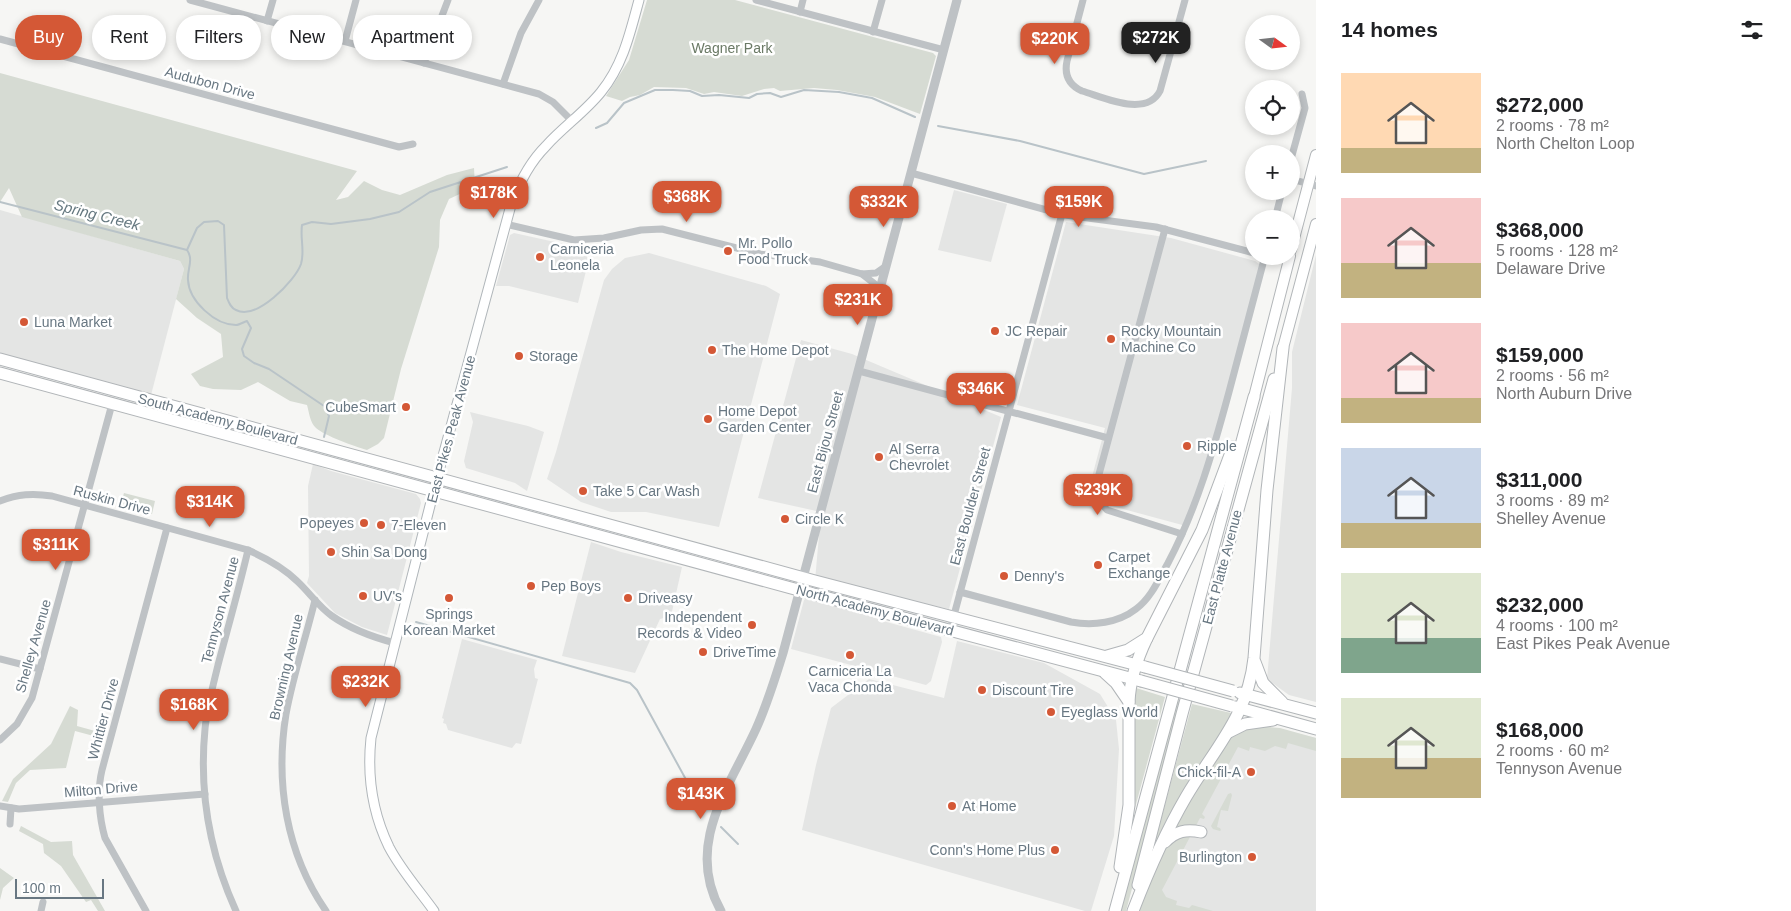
<!DOCTYPE html>
<html lang="en">
<head>
<meta charset="utf-8">
<style>
  :root { --surface:#fff; --page:#f2f2f2; --text:#202124; --muted:#757577; --accent:#d45836 }
  body { margin:0; font-family:Helvetica,sans-serif; background:var(--page); color:var(--text); height:100vh; display:flex; flex-direction:column; font-size:19px; white-space:nowrap }
  * { box-sizing:border-box; margin:0 }
  p { font-size:16px; color:var(--muted) }
  .icon { flex:none; width:28px; height:28px; fill:none; stroke:currentColor; stroke-width:2; stroke-linecap:round; stroke-linejoin:round }
  .map { position:relative; flex:1; overflow:hidden }
  .drawer { display:flex; flex-direction:column; background:var(--surface); width:475px }
  .drawer>* { flex:none }
  .banner { position:absolute; left:15px; top:15px; width:475px; height:45px; display:flex; gap:10px }
  .needle { width:32px; rotate:105deg }
  .tools { position:absolute; left:1245px; top:15px; display:grid; gap:10px }
  .tools a { display:grid; place-items:center; width:55px; height:55px; border-radius:50%; background:var(--surface); box-shadow:0 2px 8px #0003; font-size:25px }
  .scale { position:absolute; left:15px; bottom:12px; width:89px; box-sizing:border-box; padding-left:5px; border:2px solid #687782; border-top:0; font-size:14px; line-height:18px; white-space:nowrap; color:#687782; -webkit-text-stroke:4px #fff; paint-order:stroke }
  .price { position:absolute; translate:-50% -42px; padding:0 11px; border-radius:10px; background:var(--accent); color:#fff; font-size:16px; line-height:32px; filter:drop-shadow(0 1px 2px #0008) }
  .price::after { content:''; position:absolute; left:50%; top:30px; width:15px; height:11px; margin-left:-8px; background:inherit; clip-path:polygon(0 0,100% 0,50% 100%) }
  .price.on { background:#222; color:#fff }
  ul { padding:0; list-style:none }
  li { display:flex; align-items:center; gap:15px; height:125px; padding:0 25px }
  li span { display:grid; place-items:center; flex:none; width:140px; height:100px; border-radius:0px; color:#555 }
  li>.icon { margin-inline-start:auto }
  span .icon { width:60px; height:60px; fill:#fffc; stroke-width:1 }
  li b { font-size:21px }
  h2 { display:flex; justify-content:space-between; align-items:center; height:60px; padding:0 25px; font-size:21px }
  .pill { padding:0 18px; border-radius:22px; background:var(--surface); box-shadow:0 2px 8px #0003; font-size:18px; line-height:45px }
  .pill.on { background:var(--accent); color:#fff }
  main { display:flex; flex:1; min-height:0 }
  .map>svg:first-child { display:block }
  .built { fill:#e4e5e4 }
  .green { fill:#d6dbd3 }
  .lines { fill:none; stroke-linecap:round; stroke-linejoin:round }
  .stream { stroke:#b9c3c8; stroke-width:2 }
  .secondary-casing { stroke:#b0b6ba; stroke-width:11 }
  .primary-casing { stroke:#b2b6b9; stroke-width:12 }
  .trunk-casing { stroke:#b1b5b8; stroke-width:13 }
  .minor { stroke:#bec2c5; stroke-width:7 }
  .tertiary { stroke:#bec2c5; stroke-width:9 }
  .secondary { stroke:#fff; stroke-width:9 }
  .primary { stroke:#fff; stroke-width:10 }
  .trunk { stroke:#fff; stroke-width:11 }
  .trunk-bridge-casing { stroke:#b1b5b8; stroke-width:13; stroke-linecap:butt }
  .trunk-bridge { stroke:#fff; stroke-width:11 }
  .poi-dot { fill:#d45836; stroke:#fff; stroke-width:2 }
  .labels { text-anchor:middle; stroke-width:5; stroke-linejoin:round; paint-order:stroke }
  .park-label { font-size:14px; fill:#6b7a66; stroke:#fff }
  .street-label { font-size:14px; fill:#687782; stroke:#fff }
  .poi-label { font-size:14px; fill:#687782; stroke:#fff; text-anchor:start }
  .water-label { font-size:15px; font-style:italic; fill:#64777f; stroke:#fff }
</style>
</head>
<body>
<main>
<div class="map">
<svg width="1316" height="911" viewBox="0 0 1316 911">
  <rect width="100%" height="100%" fill="#f6f6f4"/>
  <g class="built">
    <path d="M954,190L1007,204L991,262L938,250Z"/>
    <path d="M0,210L180,261L184,269L151,395L0,354Z"/>
    <path d="M1066,222L1171,238L1255,261L1262,266L1206,474L1186,526L1112,506L1091,497L1092,477L1105,428L1017,405Z"/>
    <path d="M514,233L564,244L585,246L588,263L578,303L509,286H496L510,235Z"/>
    <path d="M649,253L766,286L780,294L719,527L646,512H611L581,502L547,479L556,452L604,280L612,269L625,258Z"/>
    <path d="M1316,255V702L1289,695L1267,679L1292,388V352Z"/>
    <path d="M801,340L852,354L1001,417L949,609L815,581L821,512L758,498Z"/>
    <path d="M470,412L528,426L544,432L527,491L515,483L466,468L464,461L473,422Z"/>
    <path d="M313,464L331,471L416,494L420,499L421,503L387,635L362,627L335,613L307,583L309,576L308,486Z"/>
    <path d="M591,542L621,552L682,567L671,616L660,619L635,673L562,656Z"/>
    <path d="M807,598H811L845,607L883,621L941,637L942,642L931,681L926,685L791,649L804,600Z"/>
    <path d="M462,639L537,660L534,669L535,678L538,679L521,744L516,743L512,748L448,730L446,724L443,723L444,719L442,718Z"/>
    <path d="M957,641L1044,663L1100,694L1116,720L1119,749L1114,836L1091,911H1085L802,830L816,765L831,708L869,679L944,698Z"/>
    <path d="M1270,727L1316,738V911H1151L1223,746Z"/>
  </g>
  <g class="green">
    <path d="M647,0H735L933,53L936,56L920,114L875,97L837,90L814,88L780,91L774,88L764,89L742,96L714,92L704,94L686,88L654,87L640,95L630,97L622,101L606,96L629,60Z"/>
    <path d="M0,73L357,171L336,200L348,197L364,181L382,190L400,195L447,175L474,168L475,187L449,199L440,220L439,247L401,369L384,438L378,444L367,450C354,446 325,436 316,428C310,423 309,412 307,405L290,401L258,382L241,390L213,389L200,386L191,374L223,357L221,334L197,318L176,299L184,269L180,261L22,217L9,188L0,202Z"/>
    <path d="M124,493L155,501L152,514L123,506L121,503Z"/>
    <path d="M1136,688L1165,697L1135,808L1132,807L1131,700Z"/>
    <path d="M1174,699L1182,702L1126,911H1118Z"/>
    <path d="M1192,704L1231,713L1232,715L1153,849Z"/>
    <path d="M70,706L78,710L77,726L106,734L105,739L75,731L66,768L30,770L16,783L8,802L2,801L13,779L51,744Z"/>
    <path d="M1256,726L1280,728L1316,738V751L1288,743L1286,749L1275,746L1265,751L1250,747L1249,751L1238,747L1202,814L1205,817L1204,819L1200,818L1162,890L1166,897L1177,901L1176,905L1189,908L1192,905L1213,911H1139L1157,863L1184,809L1233,734Z"/>
    <path d="M1231,793L1232,795L1228,811L1221,810L1217,827L1220,828L1221,830L1220,831L1213,829L1211,826L1228,794Z"/>
    <path d="M21,826L51,842L72,841L73,855L105,911H98L91,900L86,902L61,866L44,853L43,844L19,831Z"/>
    <path d="M0,868L14,878L3,888L0,900Z"/>
  </g>
  <g class="lines">
    <g class="stream">
      <path d="M938,126L1020,141L1144,174L1206,161"/>
      <path d="M596,128L607,123L624,103L655,90H673L690,91L702,96L719,95L749,98L757,94L770,93L781,97L804,90L839,92L872,98L915,117"/>
      <path d="M0,202L187,250"/>
      <path d="M187,250L197,228L204,222L218,221L224,225L227,298C229,303 231,308 236,310C256,321 295,281 301,264C305,251 300,239 302,225L312,222L331,224L370,219L399,212L430,192L507,167"/>
      <path d="M187,250C194,260 187,269 188,280C189,301 215,325 236,325C239,325 244,322 247,321L251,328L242,349L244,356L254,363L269,369L324,406L329,416L324,437"/>
      <path d="M416,622L630,683L637,690L701,807"/>
      <path d="M721,827L738,844"/>
    </g>
    <g class="secondary-casing">
      <path id="secondary" d="M434,911C419,890 401,870 389,847C372,812 367,776 371,738L437,478L511,205C519,183 529,163 546,146C563,127 585,112 601,92C623,65 630,33 639,0"/>
    </g>
    <g class="primary-casing">
      <g id="primary">
        <path d="M1291,250L1316,155"/>
        <path d="M1283,348L1316,224"/>
        <path d="M1254,397L1290,256"/>
      </g>
    </g>
    <g class="trunk-casing">
      <g id="trunk">
        <path d="M0,359L815,581L1145,667"/>
        <path d="M0,373L791,588L1141,681"/>
        <path d="M1107,656L1128,650L1147,638L1202,530L1233,447"/>
        <path d="M1255,662L1263,683L1282,702"/>
        <path d="M1105,673L1116,683L1129,702V805L1120,867"/>
        <path d="M1240,693L1316,713"/>
        <path d="M1129,702C1130,679 1137,659 1147,638"/>
        <path d="M1236,707L1316,729"/>
        <path d="M1229,732L1245,724L1273,720"/>
        <path d="M1165,842C1176,831 1186,829 1201,832"/>
        <path d="M1138,885L1182,714L1274,379"/>
        <path d="M1115,911L1254,397"/>
        <path d="M1133,911C1148,872 1165,833 1186,797C1214,749 1248,716 1254,658L1267,490L1283,348"/>
      </g>
    </g>
    <g class="minor">
      <path d="M190,0L539,94L553,102L572,121"/>
      <path d="M756,0L944,50"/>
      <path d="M1083,0L1067,61C1064,75 1069,85 1082,91C1103,97 1146,118 1160,91L1185,0"/>
      <path d="M800,12L803,0"/>
      <path d="M267,21L273,0"/>
      <path d="M873,32L882,0"/>
      <path d="M0,39L399,147L413,144"/>
      <path d="M345,41L356,0"/>
      <path d="M424,63L448,0"/>
      <path d="M503,84L521,33L539,0"/>
      <path d="M1291,159L1305,108L1302,94"/>
      <path d="M911,173L1065,215L1156,227L1254,253"/>
      <path d="M1291,179L1316,186"/>
      <path d="M1275,219L1282,191"/>
      <path d="M505,224L574,240L604,238L641,230L662,229L760,254L820,262L862,274L876,273L886,266"/>
      <path d="M1165,229L1098,478C1095,491 1098,500 1107,510L1182,534"/>
      <path d="M862,274L880,288"/>
      <path d="M859,371L1108,438"/>
      <path d="M0,501C18,494 33,493 52,496L248,550C266,558 283,567 297,581C309,592 319,607 332,616C352,630 372,637 395,643"/>
      <path d="M960,592L1071,622C1093,626 1118,623 1136,609C1151,598 1159,579 1168,563C1197,508 1213,451 1229,392C1241,347 1253,301 1265,256"/>
      <path d="M315,600C306,637 293,676 286,714C275,783 286,853 326,911"/>
      <path d="M950,630L1062,214"/>
      <path d="M0,659L40,669"/>
      <path d="M0,740L17,724L32,698L112,404"/>
      <path d="M0,806L19,809L205,794"/>
      <path d="M10,824L11,808"/>
      <path d="M41,911L43,902"/>
      <path d="M146,911L105,838C99,817 97,791 102,770L167,528"/>
      <path d="M236,911C210,854 199,791 205,729C207,707 213,686 218,665C228,627 239,589 248,550"/>
    </g>
    <path class="tertiary" d="M721,911C684,845 729,788 756,729C767,705 775,679 783,653L957,0"/>
    <use href="#secondary" class="secondary"/>
    <use href="#primary" class="primary"/>
    <use href="#trunk" class="trunk"/>
    <g class="trunk-bridge-casing">
      <g id="trunk-bridge">
        <path d="M1145,667L1233,691"/>
        <path d="M1141,681L1232,706"/>
      </g>
    </g>
    <use href="#trunk-bridge" class="trunk-bridge"/>
  </g>
  <g class="poi-dot">
    <circle cx="728" cy="251" r="5"/>
    <circle cx="540" cy="257" r="5"/>
    <circle cx="24" cy="322" r="5"/>
    <circle cx="995" cy="331" r="5"/>
    <circle cx="1111" cy="339" r="5"/>
    <circle cx="712" cy="350" r="5"/>
    <circle cx="519" cy="356" r="5"/>
    <circle cx="406" cy="407" r="5"/>
    <circle cx="708" cy="419" r="5"/>
    <circle cx="1187" cy="446" r="5"/>
    <circle cx="879" cy="457" r="5"/>
    <circle cx="583" cy="491" r="5"/>
    <circle cx="785" cy="519" r="5"/>
    <circle cx="364" cy="523" r="5"/>
    <circle cx="381" cy="525" r="5"/>
    <circle cx="331" cy="552" r="5"/>
    <circle cx="1098" cy="565" r="5"/>
    <circle cx="1004" cy="576" r="5"/>
    <circle cx="531" cy="586" r="5"/>
    <circle cx="363" cy="596" r="5"/>
    <circle cx="449" cy="598" r="5"/>
    <circle cx="628" cy="598" r="5"/>
    <circle cx="752" cy="625" r="5"/>
    <circle cx="703" cy="652" r="5"/>
    <circle cx="850" cy="655" r="5"/>
    <circle cx="982" cy="690" r="5"/>
    <circle cx="1051" cy="712" r="5"/>
    <circle cx="1251" cy="772" r="5"/>
    <circle cx="952" cy="806" r="5"/>
    <circle cx="1055" cy="850" r="5"/>
    <circle cx="1252" cy="857" r="5"/>
  </g>
  <g class="labels">
    <g class="park-label">
      <text x="732" y="53">Wagner Park</text>
    </g>
    <g class="street-label">
      <text transform="translate(210 83) rotate(15)" y="5">Audubon Drive</text>
      <text transform="translate(218 419) rotate(15)" y="5">South Academy Boulevard</text>
      <text transform="translate(451 429) rotate(-75)" y="5">East Pikes Peak Avenue</text>
      <text transform="translate(825 442) rotate(-75)" y="5">East Bijou Street</text>
      <text transform="translate(112 500) rotate(15)" y="5">Ruskin Drive</text>
      <text transform="translate(970 506) rotate(-75)" y="5">East Boulder Street</text>
      <text transform="translate(1222 567) rotate(-75)" y="5">East Platte Avenue</text>
      <text transform="translate(220 610) rotate(-75)" y="5">Tennyson Avenue</text>
      <text transform="translate(875 610) rotate(15)" y="5">North Academy Boulevard</text>
      <text transform="translate(33 646) rotate(-74)" y="5">Shelley Avenue</text>
      <text transform="translate(286 667) rotate(-77)" y="5">Browning Avenue</text>
      <text transform="translate(103 719) rotate(-75)" y="5">Whittier Drive</text>
      <text transform="translate(101 789) rotate(-5)" y="5">Milton Drive</text>
    </g>
    <g class="poi-label">
      <text x="738" y="248">Mr. Pollo<tspan x="738" dy="16">Food Truck</tspan></text>
      <text x="550" y="254">Carniceria<tspan x="550" dy="16">Leonela</tspan></text>
      <text x="34" y="327">Luna Market</text>
      <text x="1005" y="336">JC Repair</text>
      <text x="1121" y="336">Rocky Mountain<tspan x="1121" dy="16">Machine Co</tspan></text>
      <text x="722" y="355">The Home Depot</text>
      <text x="529" y="361">Storage</text>
      <text x="396" y="412" text-anchor="end">CubeSmart</text>
      <text x="718" y="416">Home Depot<tspan x="718" dy="16">Garden Center</tspan></text>
      <text x="1197" y="451">Ripple</text>
      <text x="889" y="454">Al Serra<tspan x="889" dy="16">Chevrolet</tspan></text>
      <text x="593" y="496">Take 5 Car Wash</text>
      <text x="795" y="524">Circle K</text>
      <text x="354" y="528" text-anchor="end">Popeyes</text>
      <text x="391" y="530">7-Eleven</text>
      <text x="341" y="557">Shin Sa Dong</text>
      <text x="1108" y="562">Carpet<tspan x="1108" dy="16">Exchange</tspan></text>
      <text x="1014" y="581">Denny's</text>
      <text x="541" y="591">Pep Boys</text>
      <text x="373" y="601">UV's</text>
      <text x="638" y="603">Driveasy</text>
      <text x="449" y="619" text-anchor="middle">Springs<tspan x="449" dy="16">Korean Market</tspan></text>
      <text x="742" y="622" text-anchor="end">Independent<tspan x="742" dy="16">Records &amp; Video</tspan></text>
      <text x="713" y="657">DriveTime</text>
      <text x="850" y="676" text-anchor="middle">Carniceria La<tspan x="850" dy="16">Vaca Chonda</tspan></text>
      <text x="992" y="695">Discount Tire</text>
      <text x="1061" y="717">Eyeglass World</text>
      <text x="1241" y="777" text-anchor="end">Chick-fil-A</text>
      <text x="962" y="811">At Home</text>
      <text x="1045" y="855" text-anchor="end">Conn's Home Plus</text>
      <text x="1242" y="862" text-anchor="end">Burlington</text>
    </g>
    <g class="water-label">
      <text transform="translate(97 215) rotate(14)" y="5">Spring Creek</text>
    </g>
  </g>
</svg>
<div class="tools">
<a><svg class="needle" viewBox="-14 -14 28 28"><path d="M0-13l5 13h-10z" fill="#e53935"/><path d="M0 13l5-13h-10z" fill="#757577"/></svg></a>
<a><svg class="icon" aria-label="locate" viewBox="0 0 24 24"><circle cx="12" cy="12" r="6"/><path d="M12 2v4M12 18v4M2 12h4M18 12h4"/></svg></a>
<a>+</a>
<a>−</a>
</div>
<div class="scale">100 m</div>
<b class="price on" style="left:1156px;top:64px">$272K</b>
<b class="price" style="left:1055px;top:65px">$220K</b>
<b class="price" style="left:494px;top:219px">$178K</b>
<b class="price" style="left:687px;top:223px">$368K</b>
<b class="price" style="left:884px;top:228px">$332K</b>
<b class="price" style="left:1079px;top:228px">$159K</b>
<b class="price" style="left:858px;top:326px">$231K</b>
<b class="price" style="left:981px;top:415px">$346K</b>
<b class="price" style="left:1098px;top:516px">$239K</b>
<b class="price" style="left:210px;top:528px">$314K</b>
<b class="price" style="left:56px;top:571px">$311K</b>
<b class="price" style="left:366px;top:708px">$232K</b>
<b class="price" style="left:194px;top:731px">$168K</b>
<b class="price" style="left:701px;top:820px">$143K</b>
<div class="banner">
<a class="pill on">Buy</a>
<a class="pill">Rent</a>
<a class="pill">Filters</a>
<a class="pill">New</a>
<a class="pill">Apartment</a>
</div>
</div>
<section class="drawer">
<h2>14 homes<svg class="icon" aria-label="filters" viewBox="0 0 24 24"><path d="M4 7h16M4 17h16"/><circle cx="9" cy="7" r="2"/><circle cx="15" cy="17" r="2"/></svg></h2>
<ul>
<li><span style="background:linear-gradient(#ffd9b3 75%,#c2b280 0)"><svg class="icon" aria-label="home" viewBox="0 0 24 24"><path d="M3 11l9-7 9 7M6 9v11h12V9"/></svg></span><div><b>$272,000</b><p>2 rooms · 78 m²</p><p>North Chelton Loop</p></div></li>
<li><span style="background:linear-gradient(#f6c9c9 65%,#c2b280 0)"><svg class="icon" aria-label="home" viewBox="0 0 24 24"><path d="M3 11l9-7 9 7M6 9v11h12V9"/></svg></span><div><b>$368,000</b><p>5 rooms · 128 m²</p><p>Delaware Drive</p></div></li>
<li><span style="background:linear-gradient(#f6c9c9 75%,#c2b280 0)"><svg class="icon" aria-label="home" viewBox="0 0 24 24"><path d="M3 11l9-7 9 7M6 9v11h12V9"/></svg></span><div><b>$159,000</b><p>2 rooms · 56 m²</p><p>North Auburn Drive</p></div></li>
<li><span style="background:linear-gradient(#c9d6e8 75%,#c2b280 0)"><svg class="icon" aria-label="home" viewBox="0 0 24 24"><path d="M3 11l9-7 9 7M6 9v11h12V9"/></svg></span><div><b>$311,000</b><p>3 rooms · 89 m²</p><p>Shelley Avenue</p></div></li>
<li><span style="background:linear-gradient(#dfe7d0 65%,#7fa58c 0)"><svg class="icon" aria-label="home" viewBox="0 0 24 24"><path d="M3 11l9-7 9 7M6 9v11h12V9"/></svg></span><div><b>$232,000</b><p>4 rooms · 100 m²</p><p>East Pikes Peak Avenue</p></div></li>
<li><span style="background:linear-gradient(#dfe7d0 60%,#c2b280 0)"><svg class="icon" aria-label="home" viewBox="0 0 24 24"><path d="M3 11l9-7 9 7M6 9v11h12V9"/></svg></span><div><b>$168,000</b><p>2 rooms · 60 m²</p><p>Tennyson Avenue</p></div></li>
</ul>
</section>
</main>
</body>
</html>
